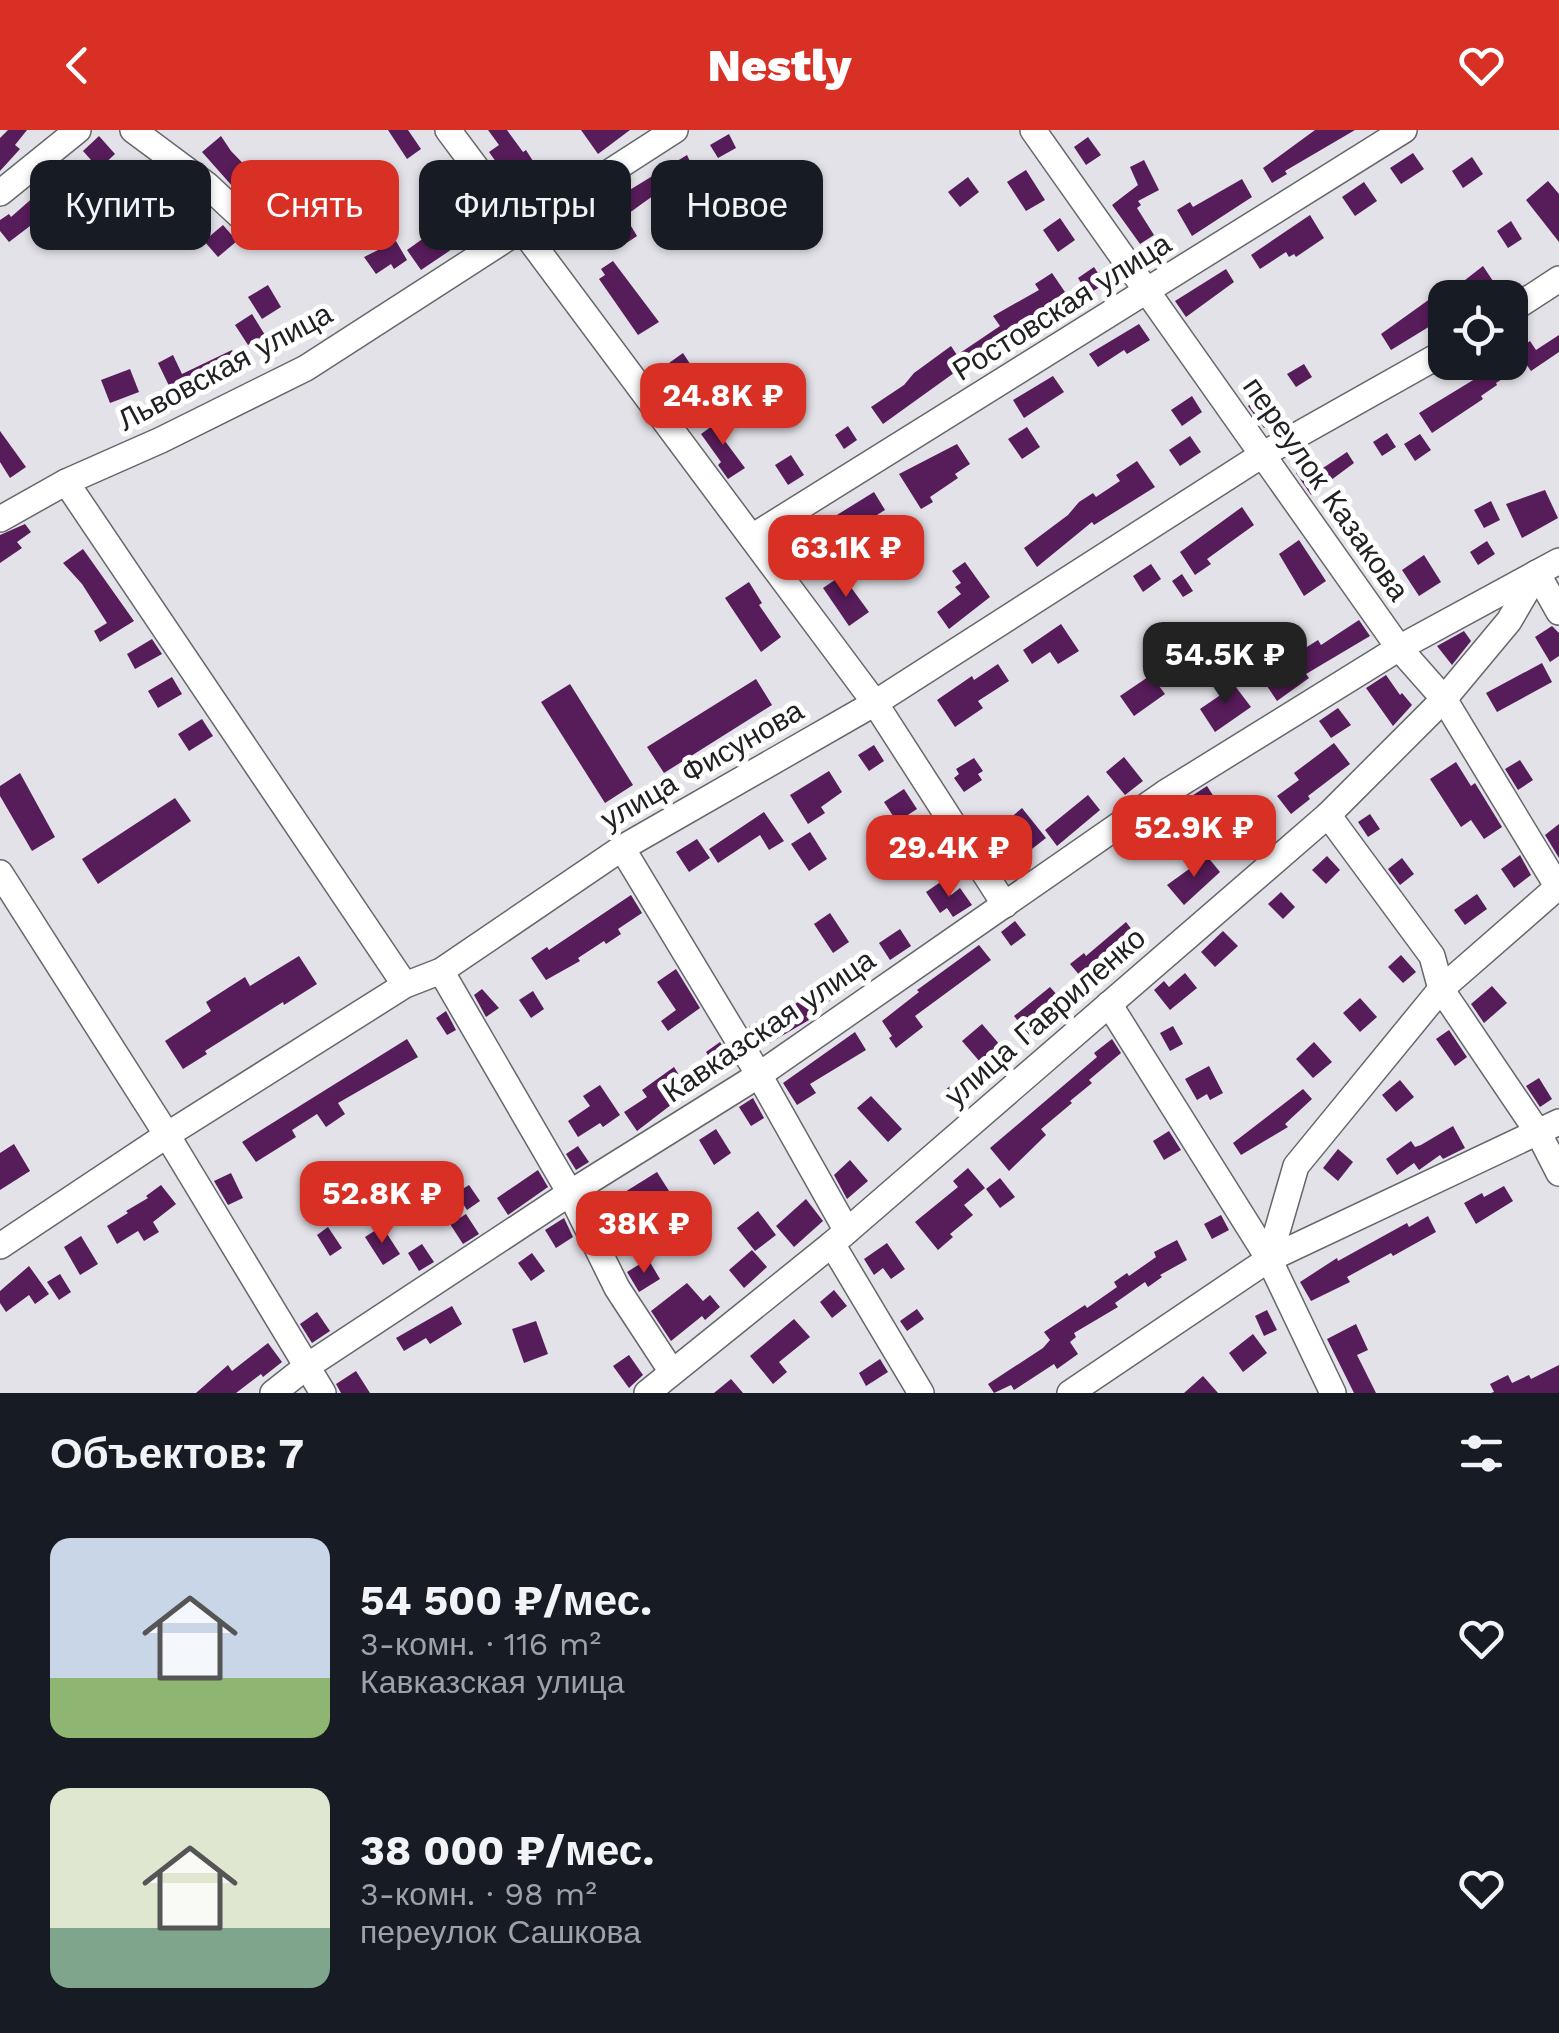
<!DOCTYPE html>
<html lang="ru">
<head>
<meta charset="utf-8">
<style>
  :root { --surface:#171b24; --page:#242831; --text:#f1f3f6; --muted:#9ea1a6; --accent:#d93025 }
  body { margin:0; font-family:"Work Sans",sans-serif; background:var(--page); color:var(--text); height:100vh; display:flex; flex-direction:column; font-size:38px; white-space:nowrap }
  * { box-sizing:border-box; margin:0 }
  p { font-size:32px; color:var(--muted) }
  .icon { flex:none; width:55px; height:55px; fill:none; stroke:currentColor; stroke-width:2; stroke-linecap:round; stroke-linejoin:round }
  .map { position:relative; height:1263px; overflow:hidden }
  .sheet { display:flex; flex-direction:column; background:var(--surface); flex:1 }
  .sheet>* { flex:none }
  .guide { position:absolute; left:30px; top:30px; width:1000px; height:90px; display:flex; gap:20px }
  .buttons { position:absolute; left:1428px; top:150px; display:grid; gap:20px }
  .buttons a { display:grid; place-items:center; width:100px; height:100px; border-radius:20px; background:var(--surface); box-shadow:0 2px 8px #0004; font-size:50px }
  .price { position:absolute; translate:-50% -85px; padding:0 22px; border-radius:20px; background:var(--accent); color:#fff; font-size:32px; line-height:65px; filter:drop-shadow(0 2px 5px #0008) }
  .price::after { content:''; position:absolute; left:50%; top:60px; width:30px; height:22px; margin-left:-15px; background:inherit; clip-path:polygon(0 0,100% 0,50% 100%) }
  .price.selected { background:#222; color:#fff }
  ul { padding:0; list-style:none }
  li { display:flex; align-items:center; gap:30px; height:250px; padding:0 50px }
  li span { display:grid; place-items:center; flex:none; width:280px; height:200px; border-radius:20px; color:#555 }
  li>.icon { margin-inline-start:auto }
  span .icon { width:120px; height:120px; fill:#fffc; stroke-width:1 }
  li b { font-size:42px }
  h2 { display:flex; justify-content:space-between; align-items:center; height:120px; padding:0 50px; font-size:42px }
  .pill { padding:0 35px; border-radius:20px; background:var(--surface); box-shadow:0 2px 8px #0004; font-size:35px; line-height:90px }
  .pill.selected { background:var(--accent); color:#fff }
  header { display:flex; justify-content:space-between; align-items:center; height:130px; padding:0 50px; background:var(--accent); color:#fff; font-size:45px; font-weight:800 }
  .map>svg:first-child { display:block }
  .building { fill:#571c5a }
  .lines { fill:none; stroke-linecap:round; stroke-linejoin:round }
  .minor-casing { stroke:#66676c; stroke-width:28 }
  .minor { stroke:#fff; stroke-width:25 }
  .labels { text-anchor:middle; stroke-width:10; stroke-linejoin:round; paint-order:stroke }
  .street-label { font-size:30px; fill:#202123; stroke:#fff }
</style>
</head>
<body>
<header><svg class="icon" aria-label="back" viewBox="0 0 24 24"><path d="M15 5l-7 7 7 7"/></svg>Nestly<svg class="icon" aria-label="heart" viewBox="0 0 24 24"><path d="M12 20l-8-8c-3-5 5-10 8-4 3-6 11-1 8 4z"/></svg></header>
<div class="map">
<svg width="1559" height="1263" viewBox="0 0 1559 1263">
  <rect width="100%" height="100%" fill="#e2e2e8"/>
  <g class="building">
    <path d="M8,0H27L15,15L20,19L0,41V8Z"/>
    <path d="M388,0H408L421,19L407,29Z"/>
    <path d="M488,0H507L523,22L526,20L550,58L527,72L514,51L511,53L489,22L499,15Z"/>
    <path d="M581,0H630L598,24Z"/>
    <path d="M1315,0H1355L1285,41L1287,44L1272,53L1263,38Z"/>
    <path d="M729,4L736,18L718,28L710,15Z"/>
    <path d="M99,6L115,24L99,39L83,21Z"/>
    <path d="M221,6L231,21L261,52L264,49L272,60L256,72L240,50L233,57L202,22Z"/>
    <path d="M1088,7L1101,25L1086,35L1074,17Z"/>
    <path d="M1413,23L1424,39L1401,54L1390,38Z"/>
    <path d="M687,25L698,48L686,54L682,45L625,86L637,106L625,114L600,78Z"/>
    <path d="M1472,27L1483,44L1463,58L1452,41Z"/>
    <path d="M1144,30L1159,60L1138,71L1141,75L1137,78L1154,105L1140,114L1112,75L1138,55L1130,37Z"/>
    <path d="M148,32L188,62L164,85L132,49Z"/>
    <path d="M1026,40L1045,70L1026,81L1007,52Z"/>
    <path d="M968,47L979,62L960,77L948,62Z"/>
    <path d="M1242,49L1252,67L1192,106L1177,80L1190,72L1193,77Z"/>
    <path d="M1548,51L1559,64V112L1526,70Z"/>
    <path d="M1364,52L1377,71L1355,86L1342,67Z"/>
    <path d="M36,65L63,96L48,108L34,93L9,112L0,101V90L9,84L11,87Z"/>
    <path d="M589,75L594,81L559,104L555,97Z"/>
    <path d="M1310,85L1324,108L1296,127L1294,124L1289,127L1286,122L1260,139L1251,125Z"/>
    <path d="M1060,88L1075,110L1058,122L1043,100Z"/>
    <path d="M461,89L473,105L421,140L407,120L428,105L432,111Z"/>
    <path d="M1511,91L1522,109L1508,118L1497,101Z"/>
    <path d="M223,95L237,111L218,127L204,111Z"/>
    <path d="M396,111L407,130L394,139L391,134L376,144L364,127Z"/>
    <path d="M613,131L659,192L638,205L599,149L605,145L601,139Z"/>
    <path d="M1483,136L1497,157L1480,168H1442Z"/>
    <path d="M1094,137L1105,154L1088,164L1078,148Z"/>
    <path d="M1226,139L1234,152L1186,187L1175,171Z"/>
    <path d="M1052,143L1065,162L1046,176L1048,180L1026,195L1033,205L1014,218L1009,209L974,232L972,230L883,294L871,277L904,255L914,243L951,216L957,225L1000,196L993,186L1039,160L1035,154Z"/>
    <path d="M268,155L281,177L262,189L248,167Z"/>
    <path d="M1434,166L1445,187L1391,220L1381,204Z"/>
    <path d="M252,184L265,205L248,215L235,195Z"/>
    <path d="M1139,194L1150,210L1127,224L1124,220L1098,237L1089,224Z"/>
    <path d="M1559,205V222L1531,241L1526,234L1496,253L1497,255L1481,266L1483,269L1432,303L1419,283L1488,241L1510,232V228L1518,222L1517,220L1530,211L1536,220Z"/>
    <path d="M232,220L239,234L209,252L206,246L172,262L158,233L173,225L182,244Z"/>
    <path d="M683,223L709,263L689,277L662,238Z"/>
    <path d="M1304,234L1312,247L1296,257L1287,244Z"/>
    <path d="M130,239L139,262L110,273L101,250Z"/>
    <path d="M1053,246L1064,262L1024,288L1013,270Z"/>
    <path d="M1192,266L1202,282L1182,296L1171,280Z"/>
    <path d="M1262,266L1277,290L1264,298L1248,276Z"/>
    <path d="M726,286L734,298L722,307L745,338L728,349L718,335L721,332L701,304Z"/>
    <path d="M848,296L857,310L844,319L835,305Z"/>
    <path d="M1027,297L1040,317L1022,329L1008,309Z"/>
    <path d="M0,301L26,337L10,348L0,332Z"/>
    <path d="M1387,303L1396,317L1382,326L1373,312Z"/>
    <path d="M1420,304L1431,320L1415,331L1404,314Z"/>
    <path d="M1190,306L1201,322L1180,336L1169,320Z"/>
    <path d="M957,314L970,334L955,344L958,348L930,367L933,372L921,379L899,344Z"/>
    <path d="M1347,322L1354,333L1311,365L1296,343L1308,335L1314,344Z"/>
    <path d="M791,325L804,345L788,355L775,335Z"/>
    <path d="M1137,331L1155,357L1094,395L1092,392L1037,437L1024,418L1068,385L1079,372L1093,363L1096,367L1120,351L1116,345Z"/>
    <path d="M1545,360L1558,388L1522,408L1506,374Z"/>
    <path d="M874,362L885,380L851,401L848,396L823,412L826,416L795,439L786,426L834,391L832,388Z"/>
    <path d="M1491,371L1500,390L1484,398L1474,380Z"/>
    <path d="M1242,377L1254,395L1207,429L1211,434L1195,445L1180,422Z"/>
    <path d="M25,394L31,402L17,412L22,418L0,433V405Z"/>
    <path d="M1299,410L1326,451L1304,466L1279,424Z"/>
    <path d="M1487,411L1495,424L1478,435L1470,422Z"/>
    <path d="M83,419L134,491L100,512L94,501L107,493L82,454L63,433Z"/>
    <path d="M1424,425L1441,452L1419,466L1402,440Z"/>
    <path d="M965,432L990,467L949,499L937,482L961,464L955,457L961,453L952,441Z"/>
    <path d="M1151,434L1161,449L1143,462L1133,446Z"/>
    <path d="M1182,444L1193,461L1183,467L1172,451Z"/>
    <path d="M842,445L869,482L849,496L823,458Z"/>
    <path d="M749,452L762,473L759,475L781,507L761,522L725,468Z"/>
    <path d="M1359,490L1370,506L1306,544L1309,548L1277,571L1267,556L1287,543L1284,539L1302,527L1299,522L1318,510L1321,515Z"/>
    <path d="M1061,494L1079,521L1058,534L1050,522L1032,534L1023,520Z"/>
    <path d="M1552,496L1559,503V526L1550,532L1535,507Z"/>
    <path d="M1464,501L1471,511L1452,535L1437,516Z"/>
    <path d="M152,509L162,524L135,539L127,524Z"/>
    <path d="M1542,533L1552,552L1497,582L1486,563Z"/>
    <path d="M998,534L1009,551L978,571L983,578L955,597L937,570L972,546L974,550Z"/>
    <path d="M1151,545L1165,564L1134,586L1120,566Z"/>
    <path d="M1386,545L1400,565L1402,563L1412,575L1393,596L1366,558Z"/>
    <path d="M172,547L182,564L158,578L148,561Z"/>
    <path d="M756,549L772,575L664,643L647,617Z"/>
    <path d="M1232,552L1251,577L1215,602L1200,579L1222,564L1219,561Z"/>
    <path d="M570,554L633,655L605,673L541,572Z"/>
    <path d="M1338,578L1351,595L1331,608L1319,591Z"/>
    <path d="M202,589L213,606L189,621L178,604Z"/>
    <path d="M1334,613L1350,634L1308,666L1310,669L1291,684L1277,666L1299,650L1294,643Z"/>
    <path d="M874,615L884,631L869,641L858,625Z"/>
    <path d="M1124,627L1143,651L1125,665L1106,642Z"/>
    <path d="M974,628L983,641L978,644L982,650L964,662L954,648L959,644L956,639Z"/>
    <path d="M1520,630L1533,650L1518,660L1505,639Z"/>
    <path d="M1456,632L1471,656L1475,653L1502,697L1484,709L1471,690L1461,697L1430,649Z"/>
    <path d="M829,641L842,662L821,677L825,683L808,694L790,665Z"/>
    <path d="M20,643L55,707L32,721L0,666V656Z"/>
    <path d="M1207,656L1214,667L1181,687L1184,691L1162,706L1152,692Z"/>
    <path d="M904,659L917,679L897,692L884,672Z"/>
    <path d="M1088,665L1100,680L1057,716L1045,700Z"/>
    <path d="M175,668L191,691L98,754L82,729Z"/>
    <path d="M1022,678L1046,708L1028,722L1023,716L1002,730L990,712L1014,695L1009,689Z"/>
    <path d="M764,682L784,711L769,720L760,705L718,733L709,719Z"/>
    <path d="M1259,684L1272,701L1259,711L1246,694Z"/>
    <path d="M1370,684L1380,699L1368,707L1358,692Z"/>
    <path d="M1559,694V728L1545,705Z"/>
    <path d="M810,702L827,729L809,741L791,714Z"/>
    <path d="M697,709L710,728L689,742L676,722Z"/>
    <path d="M1520,725L1531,745L1514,758L1501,739Z"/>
    <path d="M1207,726L1220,742L1184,775L1167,755Z"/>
    <path d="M1327,726L1340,740L1326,754L1312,740Z"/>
    <path d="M1402,728L1414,744L1400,755L1388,739Z"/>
    <path d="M942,751L951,765L960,758L972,775L953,787L947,778L940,783L926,762Z"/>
    <path d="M1281,762L1295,777L1283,789L1268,774Z"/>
    <path d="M1477,764L1487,779L1465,795L1454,780Z"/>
    <path d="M631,765L642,783L618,799L621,804L606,814L604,811L578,828L580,831L546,850L531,828L547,817L549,820Z"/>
    <path d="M830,783L849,812L833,823L814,794Z"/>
    <path d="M1015,791L1026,805L1011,816L1001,802Z"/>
    <path d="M1126,792L1139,809L1107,836L1102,830L1081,847L1070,834L1084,823L1086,826Z"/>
    <path d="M900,799L911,816L890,830L879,813Z"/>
    <path d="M1223,801L1238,816L1215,837L1201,822Z"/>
    <path d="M979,815L991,830L915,886L923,897L896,918L889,908L892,906L882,891L919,862L917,860Z"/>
    <path d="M1401,825L1416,842L1403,853L1388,837Z"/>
    <path d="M299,826L317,854L284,875L283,872L205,921L207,924L183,939L165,911L211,881L206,872L245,847L250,856Z"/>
    <path d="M676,839L700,878L668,901L661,891L676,880L657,852Z"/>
    <path d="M835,841L847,860L806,886L809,890L761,918L749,897L767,885L770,890L809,865L806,860Z"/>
    <path d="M1185,843L1197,858L1170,880L1154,860L1164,851L1169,857Z"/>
    <path d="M1492,856L1507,873L1484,893L1471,874Z"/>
    <path d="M1050,857L1066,875L1029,905L1014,886Z"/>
    <path d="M482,859L499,878L486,887L474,865Z"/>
    <path d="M533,861L544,879L531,888L519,870Z"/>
    <path d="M1360,868L1377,887L1360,902L1343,883Z"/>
    <path d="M446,881L456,900L447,905L436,888Z"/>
    <path d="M982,894L1007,923L987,940L962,911Z"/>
    <path d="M1173,896L1183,914L1170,921L1160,903Z"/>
    <path d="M1449,900L1467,927L1455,936L1436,909Z"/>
    <path d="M855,902L866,920L810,954L816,963L797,975L783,953Z"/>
    <path d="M407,909L418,927L338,973L345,984L326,997L317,984L292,1000L296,1007L256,1032L242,1012Z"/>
    <path d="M1112,909L1121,923L1089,950L1092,953L1070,971L1072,973L1041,999L1046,1005L1009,1041L990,1018L1097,927L1094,923Z"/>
    <path d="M720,912L734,935L720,944L706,922Z"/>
    <path d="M1314,912L1332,932L1313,948L1296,929Z"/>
    <path d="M1209,936L1223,963L1210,970L1207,964L1197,970L1185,949Z"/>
    <path d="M674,937L689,961L637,1001L624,982L647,967L642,960Z"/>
    <path d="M1539,948L1552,969L1540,977L1526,956Z"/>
    <path d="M957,950L966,960L950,974L942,963Z"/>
    <path d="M1400,950L1414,967L1396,982L1382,965Z"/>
    <path d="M600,955L620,985L603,997L600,993L578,1007L568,991L590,976L583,966Z"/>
    <path d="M1303,959L1312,969L1285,994L1288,997L1241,1025L1233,1013Z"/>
    <path d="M871,966L902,999L888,1012L857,978Z"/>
    <path d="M753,968L764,988L751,996L739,977Z"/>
    <path d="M1453,996L1465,1018L1443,1029L1440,1025L1419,1040L1414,1033L1397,1045L1386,1029L1411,1011L1415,1017L1421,1015Z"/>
    <path d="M716,999L731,1023L714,1035L699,1010Z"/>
    <path d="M1169,1001L1181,1020L1164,1030L1153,1011Z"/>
    <path d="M14,1014L30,1041L0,1060V1023Z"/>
    <path d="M578,1016L589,1032L576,1040L566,1024Z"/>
    <path d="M1338,1019L1353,1032L1338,1051L1323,1038Z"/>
    <path d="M850,1030L868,1051L847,1069L834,1045Z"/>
    <path d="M968,1038L985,1058L964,1075L973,1085L950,1104L953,1107L938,1120L915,1092L958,1057L953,1051Z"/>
    <path d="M538,1040L548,1057L508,1085L497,1068Z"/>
    <path d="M657,1042L669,1061L605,1098L596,1080Z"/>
    <path d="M231,1043L243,1068L228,1075L214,1051Z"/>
    <path d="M1000,1048L1015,1067L1000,1078L986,1059Z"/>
    <path d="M161,1055L176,1074L153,1092L159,1102L144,1111L138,1101L117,1114L107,1096L128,1083L126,1081L148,1068L146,1066Z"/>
    <path d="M469,1055L480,1071L467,1080L456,1063Z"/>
    <path d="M1504,1056L1513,1071L1476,1094L1464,1073L1482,1063L1484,1067Z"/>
    <path d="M806,1069L823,1091L794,1117L776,1096Z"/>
    <path d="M758,1081L776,1105L755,1121L737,1098Z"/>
    <path d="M466,1084L479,1104L463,1114L450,1094Z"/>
    <path d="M1221,1085L1229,1100L1212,1109L1204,1094Z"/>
    <path d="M1428,1086L1436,1102L1393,1126L1391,1123L1347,1147L1350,1152L1311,1171L1300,1152L1337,1128L1338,1131L1407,1093L1409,1097Z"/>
    <path d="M564,1088L573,1107L556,1118L545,1100Z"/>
    <path d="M382,1096L400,1124L383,1135L365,1107Z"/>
    <path d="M328,1097L342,1118L330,1126L317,1105Z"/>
    <path d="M81,1106L98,1134L80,1145L64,1117Z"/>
    <path d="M1177,1110L1187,1130L1160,1145L1162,1147L1148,1157L1145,1152L1115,1173L1118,1177L1074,1203L1076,1207L1070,1212L1078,1224L1057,1239L1054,1234L1014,1260L1011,1255L994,1263L988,1254L1043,1218L1050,1210L1044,1202L1085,1175L1087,1178L1117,1157L1114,1152L1127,1143L1129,1146L1156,1127L1154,1122Z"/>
    <path d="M887,1113L905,1139L891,1149L883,1138L874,1145L864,1129Z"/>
    <path d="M422,1114L434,1132L419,1141L408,1123Z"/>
    <path d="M752,1120L767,1137L744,1158L729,1140Z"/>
    <path d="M532,1123L545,1141L531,1151L518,1133Z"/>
    <path d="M648,1129L660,1149L639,1162L627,1142Z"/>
    <path d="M29,1136L49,1164L35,1174L29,1165L6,1182L0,1173V1161Z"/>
    <path d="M60,1144L71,1162L59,1170L47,1152Z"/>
    <path d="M687,1153L703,1171L710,1165L720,1177L705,1190L702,1186L671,1211L651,1181Z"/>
    <path d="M834,1160L847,1176L832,1188L820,1172Z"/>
    <path d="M452,1176L462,1194L430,1214L426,1208L404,1221L396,1208Z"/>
    <path d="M917,1179L924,1189L907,1201L900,1191Z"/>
    <path d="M1267,1180L1277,1200L1264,1206L1255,1186Z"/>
    <path d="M317,1182L330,1201L312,1213L300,1194Z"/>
    <path d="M794,1189L810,1207L779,1232L787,1242L773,1254L750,1226Z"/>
    <path d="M536,1191L548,1224L524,1233L512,1199Z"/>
    <path d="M1356,1194L1368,1220L1357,1225L1376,1263H1354L1327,1209Z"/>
    <path d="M1253,1204L1267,1223L1243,1242L1229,1223Z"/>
    <path d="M268,1213L282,1232L263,1247L261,1244L236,1263H196L228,1235L232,1241Z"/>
    <path d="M629,1225L643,1245L629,1258L613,1236Z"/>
    <path d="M880,1229L888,1242L866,1256L859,1243Z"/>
    <path d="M1559,1235V1263H1491L1494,1262L1490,1254L1508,1245L1512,1253L1529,1245L1531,1249Z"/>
    <path d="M356,1241L370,1263H341L336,1254Z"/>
    <path d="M1203,1246L1218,1263H1184Z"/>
    <path d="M731,1249L743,1263H714Z"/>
  </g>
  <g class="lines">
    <g class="minor-casing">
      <g id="minor">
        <path d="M133,0L207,55L252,97"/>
        <path d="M448,0L875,573L1005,775"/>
        <path d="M1033,0L1399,518L1444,569L1559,759"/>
        <path d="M0,63L78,0"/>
        <path d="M1510,181L1559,149"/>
        <path d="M66,352L405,855"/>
        <path d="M0,389L66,352L161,310L306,238L675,0"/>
        <path d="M752,407L1404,0"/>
        <path d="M1537,443L1559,482"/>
        <path d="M1328,685L1432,826L1441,859L1539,1004L1559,1043"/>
        <path d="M622,718L759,945L847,1101"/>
        <path d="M0,743L167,1005L323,1263"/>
        <path d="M441,841L570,1063L617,1158L672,1242"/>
        <path d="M1109,874L1269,1129L1333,1263"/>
        <path d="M832,1114L921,1263"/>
        <path d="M0,1116L167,1005L405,855L441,841L622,718L875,573L1262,325L1445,222"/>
        <path d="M1269,1129L1296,1036L1441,859L1559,756"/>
        <path d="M273,1263L306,1237L570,1063L759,945L1165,663L1399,518L1559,431"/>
        <path d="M647,1263L832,1114L1328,685L1444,569L1509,491L1537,443"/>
        <path d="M1070,1263L1269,1129L1559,992"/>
      </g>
    </g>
    <use href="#minor" class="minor"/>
  </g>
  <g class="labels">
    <g class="street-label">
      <text transform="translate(1062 177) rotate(-32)" y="10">Ростовская улица</text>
      <text transform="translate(225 237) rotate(-28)" y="10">Львовская улица</text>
      <text transform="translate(1326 359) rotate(55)" y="10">переулок Казакова</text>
      <text transform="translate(702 635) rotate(-30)" y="10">улица Фисунова</text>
      <text transform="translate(1045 887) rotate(-41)" y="10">улица Гавриленко</text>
      <text transform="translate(769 896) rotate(-34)" y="10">Кавказская улица</text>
    </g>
  </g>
</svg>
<div class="buttons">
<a><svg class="icon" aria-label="locate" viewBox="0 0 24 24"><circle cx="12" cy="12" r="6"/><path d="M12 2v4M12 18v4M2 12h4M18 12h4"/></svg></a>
</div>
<b class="price" style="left:723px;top:318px">24.8K ₽</b>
<b class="price" style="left:846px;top:470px">63.1K ₽</b>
<b class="price selected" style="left:1225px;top:577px">54.5K ₽</b>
<b class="price" style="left:1194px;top:750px">52.9K ₽</b>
<b class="price" style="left:949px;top:770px">29.4K ₽</b>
<b class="price" style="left:382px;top:1116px">52.8K ₽</b>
<b class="price" style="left:644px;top:1146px">38K ₽</b>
<div class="guide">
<a class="pill">Купить</a>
<a class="pill selected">Снять</a>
<a class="pill">Фильтры</a>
<a class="pill">Новое</a>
</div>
</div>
<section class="sheet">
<h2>Объектов: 7<svg class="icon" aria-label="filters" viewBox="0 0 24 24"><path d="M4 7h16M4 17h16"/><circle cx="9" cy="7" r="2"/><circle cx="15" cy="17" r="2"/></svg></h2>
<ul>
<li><span style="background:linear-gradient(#c9d6e8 70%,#8fb573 0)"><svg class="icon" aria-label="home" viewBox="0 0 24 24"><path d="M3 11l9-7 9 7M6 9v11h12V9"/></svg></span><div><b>54 500 ₽/мес.</b><p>3-комн. · 116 m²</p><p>Кавказская улица</p></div><svg class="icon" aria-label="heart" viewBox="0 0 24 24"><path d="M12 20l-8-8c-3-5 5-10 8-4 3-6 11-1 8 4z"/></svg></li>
<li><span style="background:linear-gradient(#dfe7d0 70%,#7fa58c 0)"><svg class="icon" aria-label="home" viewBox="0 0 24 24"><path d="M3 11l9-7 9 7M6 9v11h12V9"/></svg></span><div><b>38 000 ₽/мес.</b><p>3-комн. · 98 m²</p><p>переулок Сашкова</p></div><svg class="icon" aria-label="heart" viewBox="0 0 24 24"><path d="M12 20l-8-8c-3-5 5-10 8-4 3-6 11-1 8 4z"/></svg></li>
</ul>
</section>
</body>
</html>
